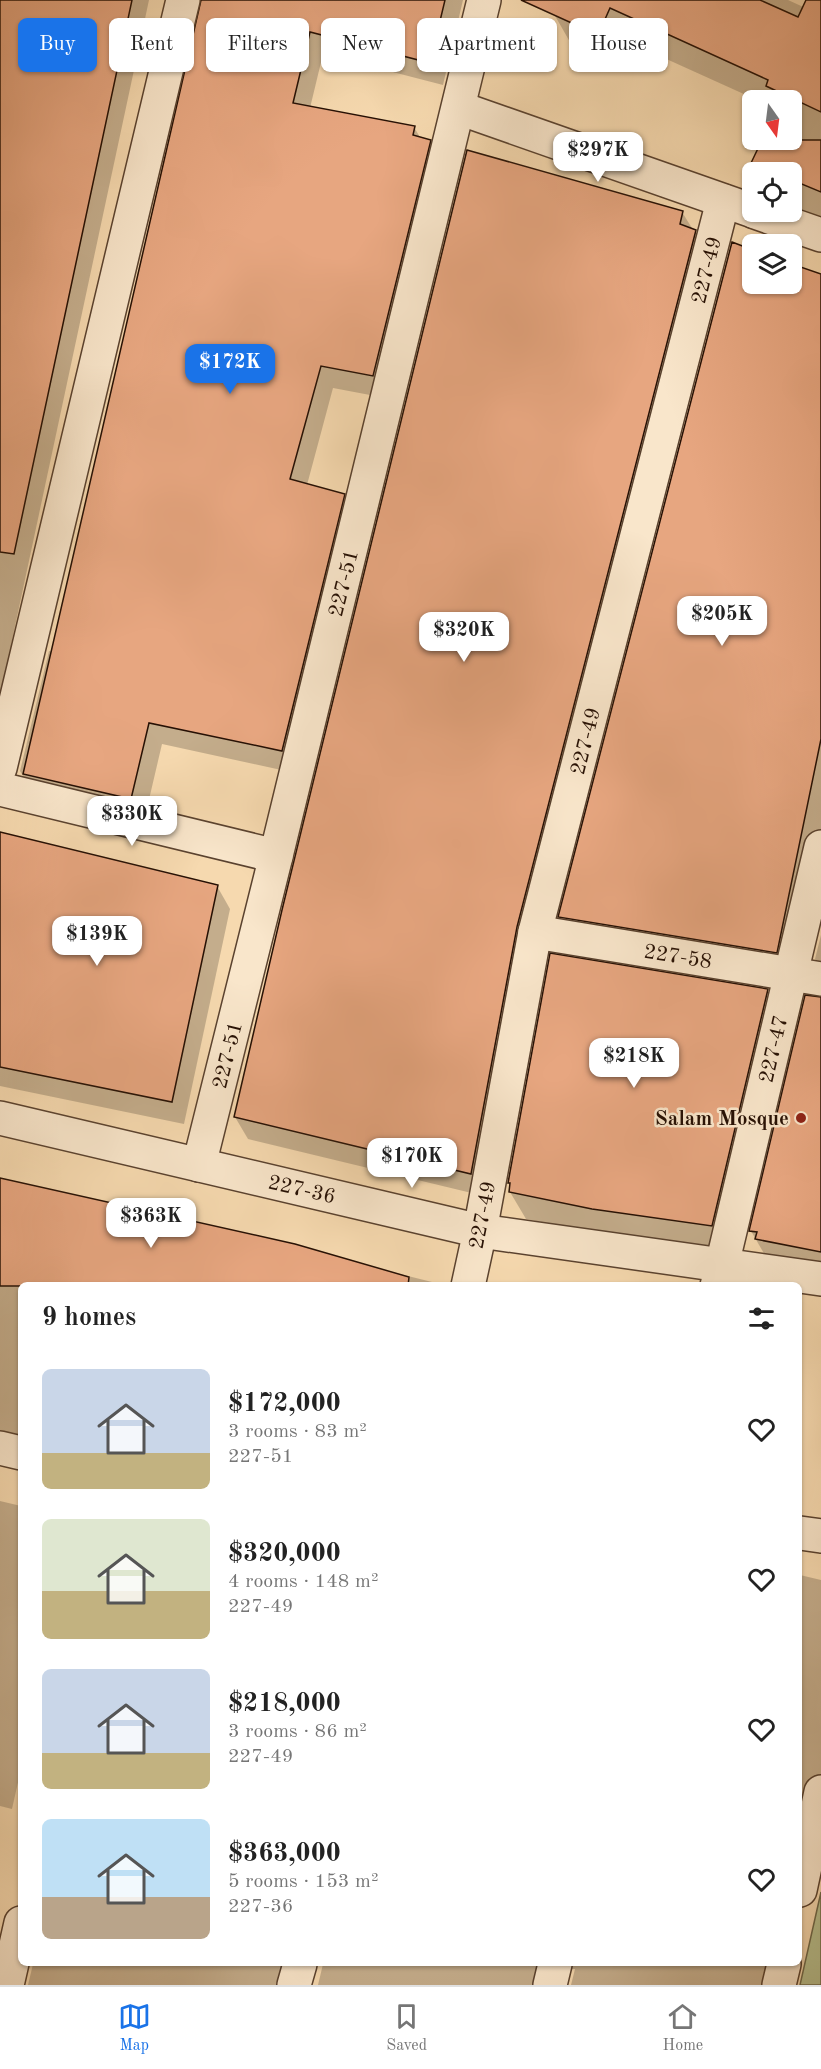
<!DOCTYPE html>
<html lang="en">
<head>
<meta charset="utf-8">
<style>
  :root { --surface:#fff; --page:#f2f2f2; --text:#222; --muted:#767676; --line:#e0e0e0; --accent:#1a73e8 }
  body { margin:0; font-family:"Old Standard TT",serif; background:var(--page); color:var(--text); height:100vh; display:flex; flex-direction:column; font-size:22px; white-space:nowrap }
  * { box-sizing:border-box; margin:0 }
  p { font-size:20px; color:var(--muted) }
  .icon { flex:none; width:33px; height:33px; fill:none; stroke:currentColor; stroke-width:2; stroke-linecap:round; stroke-linejoin:round }
  .map { position:relative; flex:1; overflow:hidden }
  .drawer { position:absolute; left:18px; top:1282px; width:784px; height:684px; display:flex; flex-direction:column; background:var(--surface); border-radius:9px; box-shadow:0 2px 4px #0004 }
  .drawer>* { flex:none }
  .hud { position:absolute; left:18px; top:18px; width:786px; height:54px; display:flex; gap:12px }
  .needle { width:39px; rotate:166deg }
  .controls { position:absolute; left:742px; top:90px; display:grid; gap:12px }
  .controls a { display:grid; place-items:center; width:60px; height:60px; border-radius:9px; background:var(--surface); box-shadow:0 2px 4px #0004; font-size:30px }
  .price { position:absolute; translate:-50% -51px; padding:0 14px; border-radius:12px; background:#fff; color:#222; font-size:20px; line-height:39px; filter:drop-shadow(0 2px 3px #0008) }
  .price::after { content:''; position:absolute; left:50%; top:36px; width:18px; height:14px; margin-left:-9px; background:inherit; clip-path:polygon(0 0,100% 0,50% 100%) }
  .price.on { background:var(--accent); color:#fff }
  ul { padding:0; list-style:none }
  li { display:flex; align-items:center; gap:18px; height:150px; padding:0 24px }
  li span { display:grid; place-items:center; flex:none; width:168px; height:120px; border-radius:9px; color:#555 }
  li>.icon { margin-inline-start:auto }
  span .icon { width:72px; height:72px; fill:#fffc; stroke-width:1 }
  li b { font-size:26px }
  h2 { display:flex; justify-content:space-between; align-items:center; height:72px; padding:0 24px; font-size:26px }
  .chip { padding:0 21px; border-radius:9px; background:var(--surface); box-shadow:0 2px 4px #0004; font-size:21px; line-height:54px }
  .chip.on { background:var(--accent); color:#fff }
  .tab-bar { display:flex; justify-content:space-around; align-items:center; height:84px; border-top:2px solid var(--line); background:var(--surface); font-size:16px; color:var(--muted) }
  .tab-bar a { display:grid; justify-items:center; gap:3px }
  .tab-bar .on { color:var(--accent) }
  .map>svg:first-child { display:block }
  .green { fill:#b7c08f; stroke:#6e684a; stroke-width:1.5 }
  .shadow { fill:#0003 }
  .building { fill:#e7a680; stroke:#261004; stroke-width:1.5 }
  .lines { fill:none; stroke-linecap:round; stroke-linejoin:round }
  .minor-casing { stroke:#5a422f; stroke-width:36 }
  .minor { stroke:#f9e6cb; stroke-width:33 }
  .poi-dot { fill:#8f2418; stroke:#f9e6cb; stroke-width:2 }
  .labels { text-anchor:middle; stroke-width:5; stroke-linejoin:round; paint-order:stroke }
  .street-label { font-size:21px; fill:#261004; stroke:#f9e6cb }
  .poi-label { font-size:21px; font-weight:bold; fill:#261004; stroke:#f9e6cb; text-anchor:end }
</style>
</head>
<body>
<div class="map">
<svg width="821" height="1985" viewBox="0 0 821 1985">
  <rect width="100%" height="100%" fill="#f6d9af"/>
  <filter id="stains"><feTurbulence type="fractalNoise" baseFrequency=".00333" numOctaves="4"/><feColorMatrix values="0 0 0 0 .2 0 0 0 0 .09 0 0 0 0 .02 0 0 0 .5 -.17"/></filter>
  <radialGradient id="worn" r=".72"><stop offset=".6" stop-color="#630" stop-opacity="0"/><stop offset="1" stop-color="#630" stop-opacity=".3"/></radialGradient>
  <path class="green" d="M821,1892V1985H800Z"/>
  <g class="shadow">
    <path d="M0,0H149L11,645L23,665L0,761Z"/>
    <path d="M203,0H463L443,85L323,54L310,108L414,127L421,139L430,141L443,164L386,398L333,388L307,485L344,495L357,518L295,773L162,744L144,821L33,793L20,771L49,651L53,652Z"/>
    <path d="M560,0H788L821,15V219L792,207V172H758L752,163L764,140H792V100H757L631,43L618,70L574,49L554,14Z"/>
    <path d="M682,212L708,254L484,1196L248,1139L235,1117Z"/>
    <path d="M753,251V284H792V265L821,276V862L791,978L575,942L560,917Z"/>
    <path d="M0,833L217,886L230,909L184,1124L0,1086Z"/>
    <path d="M821,935V968L815,959Z"/>
    <path d="M767,991L782,1017L727,1252L608,1235L526,1219L510,1192L511,1186L510,1183Z"/>
    <path d="M821,999V1274L766,1257L751,1231Z"/>
    <path d="M0,1179L352,1262L448,1286H21V1452L0,1448Z"/>
    <path d="M0,1501L21,1506V1769L12,1809L0,1806Z"/>
    <path d="M800,1575L821,1580V1802L800,1887Z"/>
    <path d="M33,1964H282L276,1985H28Z"/>
    <path d="M323,1964H783L778,1985H571L575,1969H564L549,1985H318Z"/>
  </g>
  <g class="building">
    <path d="M0,0H132L14,554L0,552Z"/>
    <path d="M201,0H445L430,63L310,32L293,103L415,126L413,135L431,140L373,376L321,366L290,479L345,494L282,751L149,723L131,799L23,774Z"/>
    <path d="M521,0H760L798,17L806,0H821V112L766,86L768,80L610,8L598,35Z"/>
    <path d="M762,140H821V192L792,180V172H773L751,163Z"/>
    <path d="M467,150L683,211L680,224L696,230L517,927L471,1174L234,1117L282,910Z"/>
    <path d="M732,242L753,250V284H792V264L821,274V739L777,953L558,917Z"/>
    <path d="M0,832L218,885L172,1102L0,1067Z"/>
    <path d="M550,953L768,989L712,1226L592,1209L509,1192L510,1183H508Z"/>
    <path d="M805,995L821,997V1252L755,1239L757,1232L749,1231Z"/>
    <path d="M0,1178L295,1244L409,1277L408,1286H0Z"/>
  </g>
  <g class="lines">
    <g class="minor-casing">
      <g id="minor">
        <path d="M459,108L753,211"/>
        <path d="M755,212L821,235"/>
        <path d="M0,768L183,0"/>
        <path d="M0,789L276,856"/>
        <path d="M535,932L821,979"/>
        <path d="M0,1118L480,1231L821,1279"/>
        <path d="M199,1165L276,856L484,0"/>
        <path d="M468,1286L480,1231L535,932L723,201"/>
        <path d="M717,1286L821,847"/>
        <path d="M0,1448L21,1453"/>
        <path d="M800,1533L821,1536"/>
        <path d="M800,1890L821,1792"/>
        <path d="M7,1985L21,1923"/>
        <path d="M294,1985L300,1964"/>
        <path d="M550,1985L555,1964"/>
        <path d="M779,1985L784,1964"/>
      </g>
    </g>
    <use href="#minor" class="minor"/>
  </g>
  <circle class="poi-dot" cx="801" cy="1118" r="6"/>
  <g class="labels">
    <g class="street-label">
      <text transform="translate(706 270) rotate(-76)" y="7">227-49</text>
      <text transform="translate(343 583) rotate(-76)" y="7">227-51</text>
      <text transform="translate(585 741) rotate(-76)" y="7">227-49</text>
      <text transform="translate(678 956) rotate(9)" y="7">227-58</text>
      <text transform="translate(773 1049) rotate(-77)" y="7">227-47</text>
      <text transform="translate(227 1055) rotate(-76)" y="7">227-51</text>
      <text transform="translate(302 1189) rotate(13)" y="7">227-36</text>
      <text transform="translate(482 1215) rotate(-79)" y="7">227-49</text>
    </g>
    <g class="poi-label">
      <text x="789" y="1125">Salam Mosque</text>
    </g>
  </g>
  <rect width="100%" height="100%" filter="url(#stains)"/>
  <rect width="100%" height="100%" fill="url(#worn)"/>
</svg>
<div class="controls">
<a><svg class="needle" viewBox="-14 -14 28 28"><path d="M0-13l5 13h-10z" fill="#e53935"/><path d="M0 13l5-13h-10z" fill="#767676"/></svg></a>
<a><svg class="icon" aria-label="locate" viewBox="0 0 24 24"><circle cx="12" cy="12" r="6"/><path d="M12 2v4M12 18v4M2 12h4M18 12h4"/></svg></a>
<a><svg class="icon" aria-label="layers" viewBox="0 0 24 24"><path d="M12 4l9 5-9 5-9-5zM3 14l9 5 9-5"/></svg></a>
</div>
<b class="price" style="left:598px;top:183px">$297K</b>
<b class="price on" style="left:230px;top:395px">$172K</b>
<b class="price" style="left:722px;top:647px">$205K</b>
<b class="price" style="left:464px;top:663px">$320K</b>
<b class="price" style="left:132px;top:847px">$330K</b>
<b class="price" style="left:97px;top:967px">$139K</b>
<b class="price" style="left:634px;top:1089px">$218K</b>
<b class="price" style="left:412px;top:1189px">$170K</b>
<b class="price" style="left:151px;top:1249px">$363K</b>
<div class="hud">
<a class="chip on">Buy</a>
<a class="chip">Rent</a>
<a class="chip">Filters</a>
<a class="chip">New</a>
<a class="chip">Apartment</a>
<a class="chip">House</a>
</div>
<section class="drawer">
<h2>9 homes<svg class="icon" aria-label="filters" viewBox="0 0 24 24"><path d="M4 7h16M4 17h16"/><circle cx="9" cy="7" r="2"/><circle cx="15" cy="17" r="2"/></svg></h2>
<ul>
<li><span style="background:linear-gradient(#c9d6e8 70%,#c2b280 0)"><svg class="icon" aria-label="home" viewBox="0 0 24 24"><path d="M3 11l9-7 9 7M6 9v11h12V9"/></svg></span><div><b>$172,000</b><p>3 rooms · 83 m²</p><p>227-51</p></div><svg class="icon" aria-label="heart" viewBox="0 0 24 24"><path d="M12 20l-8-8c-3-5 5-10 8-4 3-6 11-1 8 4z"/></svg></li>
<li><span style="background:linear-gradient(#dfe7d0 60%,#c2b280 0)"><svg class="icon" aria-label="home" viewBox="0 0 24 24"><path d="M3 11l9-7 9 7M6 9v11h12V9"/></svg></span><div><b>$320,000</b><p>4 rooms · 148 m²</p><p>227-49</p></div><svg class="icon" aria-label="heart" viewBox="0 0 24 24"><path d="M12 20l-8-8c-3-5 5-10 8-4 3-6 11-1 8 4z"/></svg></li>
<li><span style="background:linear-gradient(#c9d6e8 70%,#c2b280 0)"><svg class="icon" aria-label="home" viewBox="0 0 24 24"><path d="M3 11l9-7 9 7M6 9v11h12V9"/></svg></span><div><b>$218,000</b><p>3 rooms · 86 m²</p><p>227-49</p></div><svg class="icon" aria-label="heart" viewBox="0 0 24 24"><path d="M12 20l-8-8c-3-5 5-10 8-4 3-6 11-1 8 4z"/></svg></li>
<li><span style="background:linear-gradient(#bfe0f5 65%,#b9a48a 0)"><svg class="icon" aria-label="home" viewBox="0 0 24 24"><path d="M3 11l9-7 9 7M6 9v11h12V9"/></svg></span><div><b>$363,000</b><p>5 rooms · 153 m²</p><p>227-36</p></div><svg class="icon" aria-label="heart" viewBox="0 0 24 24"><path d="M12 20l-8-8c-3-5 5-10 8-4 3-6 11-1 8 4z"/></svg></li>
</ul>
</section>
</div>
<nav class="tab-bar">
<a class="on"><svg class="icon" aria-label="map" viewBox="0 0 24 24"><path d="M3 6l6-2 6 2 6-2v14l-6 2-6-2-6 2zM9 4v14M15 6v14"/></svg>Map</a>
<a><svg class="icon" aria-label="saved" viewBox="0 0 24 24"><path d="M7 4h10v16l-5-4-5 4z"/></svg>Saved</a>
<a><svg class="icon" aria-label="home" viewBox="0 0 24 24"><path d="M3 11l9-7 9 7M6 9v11h12V9"/></svg>Home</a>
</nav>
</body>
</html>
